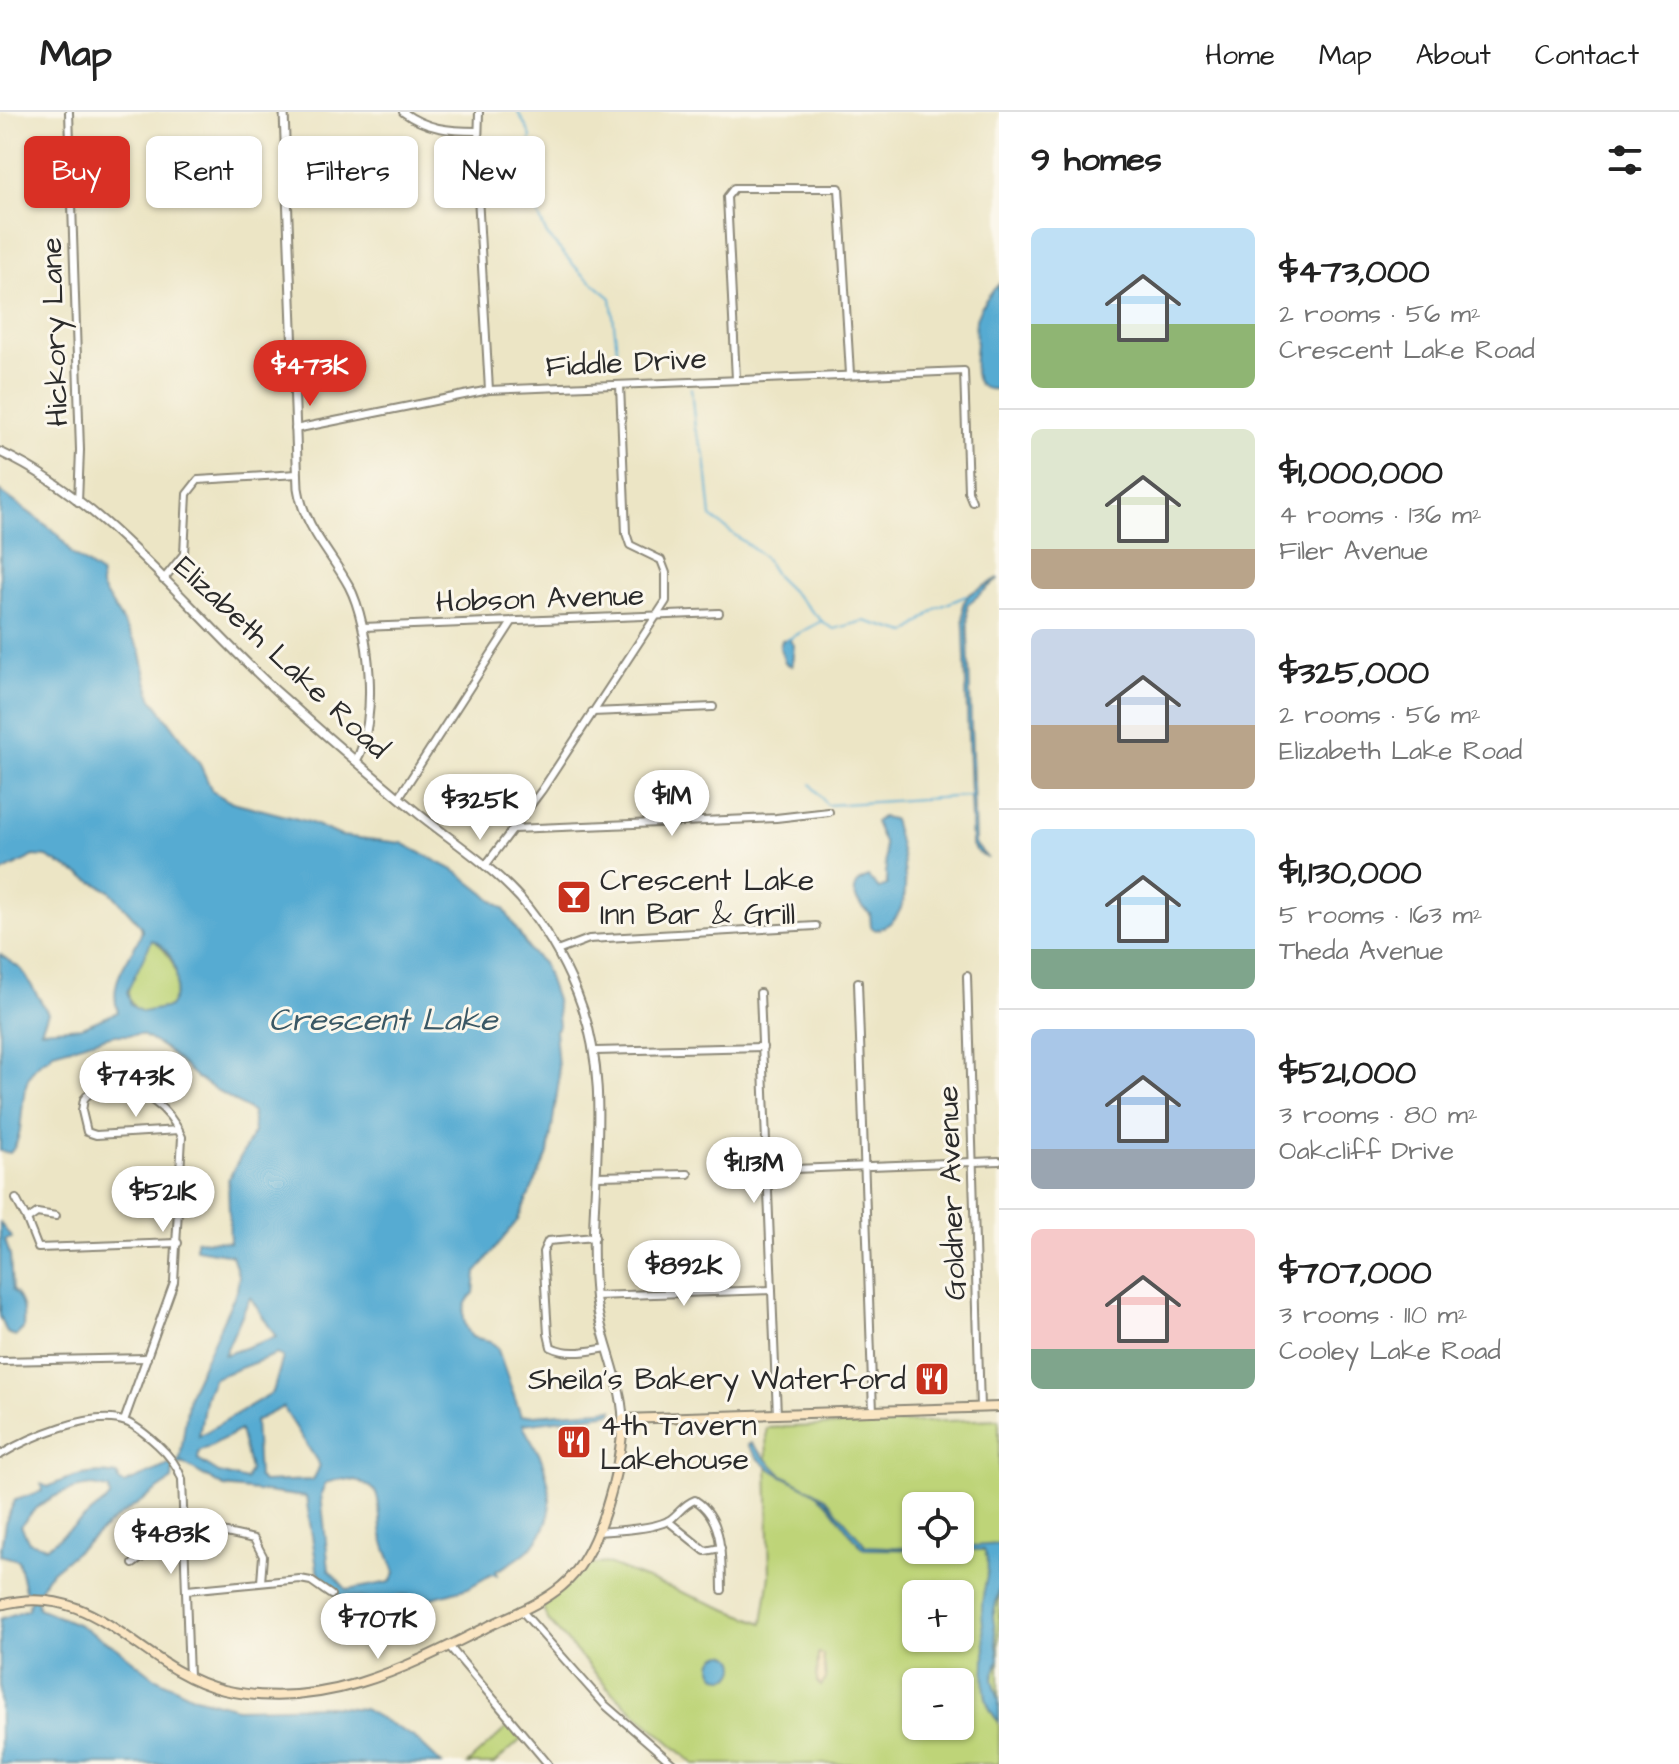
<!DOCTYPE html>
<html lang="en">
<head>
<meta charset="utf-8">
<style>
  :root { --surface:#fff; --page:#f6f6f6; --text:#222; --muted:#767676; --line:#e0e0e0; --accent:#d93025 }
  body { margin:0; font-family:"Architects Daughter",sans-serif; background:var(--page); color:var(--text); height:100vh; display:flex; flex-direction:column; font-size:30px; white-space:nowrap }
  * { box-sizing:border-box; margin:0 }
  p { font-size:26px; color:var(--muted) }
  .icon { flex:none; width:44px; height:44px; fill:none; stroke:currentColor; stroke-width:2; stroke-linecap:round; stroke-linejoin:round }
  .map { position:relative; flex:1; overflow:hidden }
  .side { display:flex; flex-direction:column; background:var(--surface); width:680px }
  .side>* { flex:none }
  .hud { position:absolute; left:24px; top:24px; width:760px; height:72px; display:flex; gap:16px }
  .tools { position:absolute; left:902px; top:1380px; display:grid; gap:16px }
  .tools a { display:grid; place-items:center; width:72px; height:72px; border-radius:12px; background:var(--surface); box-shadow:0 2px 6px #0004; font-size:40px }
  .price { position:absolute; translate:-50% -68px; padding:0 18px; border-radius:28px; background:#fff; color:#222; font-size:26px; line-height:52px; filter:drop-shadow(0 2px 4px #0008) }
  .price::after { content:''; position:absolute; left:50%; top:48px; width:24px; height:18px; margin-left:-12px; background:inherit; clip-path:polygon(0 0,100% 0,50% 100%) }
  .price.selected { background:var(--accent); color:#fff }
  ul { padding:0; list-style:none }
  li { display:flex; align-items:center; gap:24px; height:200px; padding:0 32px }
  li+li { border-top:2px solid var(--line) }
  li span { display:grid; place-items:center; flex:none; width:224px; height:160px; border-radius:12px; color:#555 }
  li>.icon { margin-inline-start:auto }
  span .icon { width:96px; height:96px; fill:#fffc; stroke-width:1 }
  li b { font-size:34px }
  h2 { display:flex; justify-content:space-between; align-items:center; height:96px; padding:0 32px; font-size:34px }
  .pill { padding:0 28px; border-radius:12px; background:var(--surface); box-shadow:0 2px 6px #0004; font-size:28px; line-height:72px }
  .pill.selected { background:var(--accent); color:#fff }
  header { display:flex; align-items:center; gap:48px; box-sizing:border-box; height:112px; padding:0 40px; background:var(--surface); border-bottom:2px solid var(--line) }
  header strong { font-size:38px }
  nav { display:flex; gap:44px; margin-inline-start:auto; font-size:28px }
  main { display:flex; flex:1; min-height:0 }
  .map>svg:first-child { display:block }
  .green { fill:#bed478; stroke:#748052; stroke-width:2; fill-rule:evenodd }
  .sand { fill:#eeda9e; stroke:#8c8264; stroke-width:2 }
  .water { fill:#56abd2; stroke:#406b7e; stroke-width:2; fill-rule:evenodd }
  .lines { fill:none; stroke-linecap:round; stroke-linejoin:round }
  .stream { stroke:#56abd2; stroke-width:2 }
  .minor-casing { stroke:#8c8878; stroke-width:10 }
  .tertiary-casing { stroke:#8c8878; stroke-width:11 }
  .secondary-casing { stroke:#8c8878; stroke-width:12 }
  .minor { stroke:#fff; stroke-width:6 }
  .tertiary { stroke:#fff; stroke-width:7 }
  .secondary { stroke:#fbe6c3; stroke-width:8 }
  .labels { text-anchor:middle; stroke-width:6; stroke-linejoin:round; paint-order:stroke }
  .street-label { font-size:30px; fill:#2b2b2b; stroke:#fbf7ec }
  .poi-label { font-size:30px; fill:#2b2b2b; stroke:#fbf7ec; text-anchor:start }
  .water-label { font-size:32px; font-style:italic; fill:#3a5865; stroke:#fbf7ec }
</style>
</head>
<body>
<header>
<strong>Map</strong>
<nav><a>Home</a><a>Map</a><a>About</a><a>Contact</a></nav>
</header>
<main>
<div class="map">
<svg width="999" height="1652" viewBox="0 0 999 1652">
  <rect width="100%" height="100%" fill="#fbf7ec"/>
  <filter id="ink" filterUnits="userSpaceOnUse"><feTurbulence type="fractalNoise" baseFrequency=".0125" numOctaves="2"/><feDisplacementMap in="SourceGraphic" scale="16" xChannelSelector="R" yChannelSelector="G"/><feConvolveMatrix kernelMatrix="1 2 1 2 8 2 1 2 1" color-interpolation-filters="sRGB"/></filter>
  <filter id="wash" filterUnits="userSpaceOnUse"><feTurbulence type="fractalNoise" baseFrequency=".006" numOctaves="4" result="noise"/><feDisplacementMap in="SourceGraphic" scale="32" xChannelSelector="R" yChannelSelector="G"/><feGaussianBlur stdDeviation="1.8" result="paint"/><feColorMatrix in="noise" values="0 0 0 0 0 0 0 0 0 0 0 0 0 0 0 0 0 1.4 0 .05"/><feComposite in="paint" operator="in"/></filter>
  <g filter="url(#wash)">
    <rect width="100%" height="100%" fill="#ece5c5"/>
    <g class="green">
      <path d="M153,827C174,845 186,870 169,895L142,900C112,887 138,843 153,827Z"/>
      <path d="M999,1307V1652H694L614,1582L547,1507L543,1495L587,1453L605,1451L763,1511L770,1463L766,1316ZM916,1394H960V1438H916ZM916,1482H960V1526H916ZM916,1570H960V1614H916Z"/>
      <path d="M510,1613L522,1627L494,1652H467Z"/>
    </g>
    <path class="sand" d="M818,1542L823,1543L826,1567L821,1574L817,1570Z"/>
    <g class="water">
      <path d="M999,172V277C967,281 975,250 976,230C976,221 974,213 977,204C981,192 990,181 999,172Z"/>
      <path d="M0,379L58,422L72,442L101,462V475L140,538L151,585L199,650L212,679L229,689L309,710L341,724L402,731L457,760L504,797L530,839L543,851L556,888L559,914L555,918L559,968L548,1042L517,1109L476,1161L474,1181C460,1193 461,1210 472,1225L490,1229L497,1235L521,1304L613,1297L612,1301L523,1312C527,1324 536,1334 541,1346C561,1399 549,1434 496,1459L497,1463L492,1462L468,1476L432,1486L401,1483L378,1489L338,1483L326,1474L317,1456L306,1385L224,1375L182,1351L173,1357L172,1368L117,1406L50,1461L37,1481L38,1496L79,1513L117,1536L154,1565L195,1585L237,1596L329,1594L364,1597L415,1626L442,1652H0V1507L28,1497L32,1481L25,1478L18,1448L0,1443L5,1411L15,1388L42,1379L41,1372L48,1375C71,1364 92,1358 118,1363L119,1369L124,1372L180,1348L189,1282L237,1178L239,1165L232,1143L196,1137V1128L230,1130L228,1068L254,1020L252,1000L197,966L164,936L142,923H114L53,940L50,945C9,961 32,1018 10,1041L0,1039V842L22,858L48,901L41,918L82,915L118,900C107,866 131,849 142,819L141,814L110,779L47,745L34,744L0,761ZM152,828C176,839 184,873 169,895L142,900L131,893L127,880ZM250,1185L276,1225L224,1243ZM277,1242L283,1245L273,1280L199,1324L206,1283L214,1266ZM283,1295L320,1354L313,1368L263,1370L258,1365L255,1309ZM240,1318L250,1358L246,1368L219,1361L198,1348L199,1340ZM340,1367C383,1371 377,1381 381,1417C382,1431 391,1447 395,1461L390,1470L347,1478L329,1458L321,1382L326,1371ZM92,1374L109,1377L110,1386L47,1435L29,1430L21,1414C37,1389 64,1377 92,1374Z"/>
      <path d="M999,466L967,493L975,732L988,747L975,738L972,733L963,492L969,482Z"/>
      <path d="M789,527L794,533L792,554L785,551L780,536L782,528Z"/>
      <path d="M882,705L893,707C901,738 923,804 876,818L871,815L870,802C860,793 849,784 858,770L868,765L879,777L887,773L884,731L875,710Z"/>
      <path d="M0,1111L12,1126L5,1128L10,1143L12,1178C24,1188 24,1202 23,1217L16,1224L7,1221L0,1204Z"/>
      <path d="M751,1331L781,1362L826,1386L866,1434L958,1438L865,1437C848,1424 839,1402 824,1388C801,1366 771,1369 748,1333Z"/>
      <path d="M999,1432V1478L993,1505L999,1546L993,1567L999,1588V1610C978,1587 986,1567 985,1538C985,1523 981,1508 982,1493C983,1472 993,1458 984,1438H960V1435Z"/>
      <circle cx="724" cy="1554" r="12"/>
    </g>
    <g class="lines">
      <g class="stream">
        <path d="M518,0L531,24L527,41L532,87"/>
        <path d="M535,96L547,123L580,160L611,186L617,238"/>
        <path d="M691,276L695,317L705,344L711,405L764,445L776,464L825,512L834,517L864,509L907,521L937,496L966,484"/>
        <path d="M787,528L820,510"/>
        <path d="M811,672L827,693L970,684"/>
      </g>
    </g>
  </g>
  <g filter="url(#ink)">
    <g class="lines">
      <g class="minor-casing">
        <g id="minor">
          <path d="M69,0L80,338L78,390"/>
          <path d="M403,0C426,17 449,19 477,19"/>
          <path d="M479,0L477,66L489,278"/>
          <path d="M736,267L727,85L734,76H839L850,262"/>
          <path d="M295,317L489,278L964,259L968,379L972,389"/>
          <path d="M163,468L184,442L187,382L198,368L297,362"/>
          <path d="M363,515L719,501"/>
          <path d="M592,600L713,595"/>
          <path d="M399,685L512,510"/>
          <path d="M513,717L776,706L829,700"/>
          <path d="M485,754L542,678L666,489V461L661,448L630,433L626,421L620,273"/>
          <path d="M557,839L589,827L816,814"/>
          <path d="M967,864L980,1296"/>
          <path d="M858,870L873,1300"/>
          <path d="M760,881L777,1303"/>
          <path d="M595,939L763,935"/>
          <path d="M768,1058L999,1049"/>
          <path d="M597,1064L688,1062"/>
          <path d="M16,1087L27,1108"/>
          <path d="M56,1104L37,1101L27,1108L38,1136L178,1131"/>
          <path d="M595,1125L548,1129L543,1140L548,1222L551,1235C569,1244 588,1239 607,1236"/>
          <path d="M595,1184L772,1178"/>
          <path d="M0,1249L147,1246"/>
          <path d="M124,1309L174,1170L182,1025C169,996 146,978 113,977C101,977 92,977 84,987L82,999L87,1020L96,1023L179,1018"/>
          <path d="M0,1343C28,1326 93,1297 126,1310C137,1314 148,1324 157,1332C168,1342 177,1352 182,1367L189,1565"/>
          <path d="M668,1409L705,1439L721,1436"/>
          <path d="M185,1412L254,1427L263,1444L261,1470"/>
          <path d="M597,1420C614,1419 658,1417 671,1407C680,1400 684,1392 695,1388C725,1407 721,1446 722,1478"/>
          <path d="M133,1452L170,1425L185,1422"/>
          <path d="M187,1478L300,1467L311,1469L331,1483"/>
          <path d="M521,1498L604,1592L673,1652"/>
          <path d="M449,1534L548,1652"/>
        </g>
      </g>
      <g class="tertiary-casing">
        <g id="tertiary">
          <path d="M284,0L298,376C304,415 331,441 349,474C370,514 379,610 356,649"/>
          <path d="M0,340C114,393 192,505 284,586C328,626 374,665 420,703C454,730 491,754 520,786C544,814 563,847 577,881C617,978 586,1080 595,1181C599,1224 621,1264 623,1307"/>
        </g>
      </g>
      <g class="secondary-casing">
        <path id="secondary" d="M0,1493C98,1466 139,1558 224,1578C320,1600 404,1557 487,1515C511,1503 541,1492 562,1474C600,1443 621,1355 623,1307L999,1295"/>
      </g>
      <use href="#minor" class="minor"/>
      <use href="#tertiary" class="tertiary"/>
      <use href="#secondary" class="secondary"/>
    </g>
  </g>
  <defs>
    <g id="bar-square" transform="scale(1.8)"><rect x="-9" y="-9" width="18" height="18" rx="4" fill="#c8321e" stroke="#fbf7ec"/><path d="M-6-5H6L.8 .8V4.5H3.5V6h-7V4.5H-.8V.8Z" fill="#fff"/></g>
    <g id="restaurant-square" transform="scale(1.8)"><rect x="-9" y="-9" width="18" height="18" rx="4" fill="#c8321e" stroke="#fbf7ec"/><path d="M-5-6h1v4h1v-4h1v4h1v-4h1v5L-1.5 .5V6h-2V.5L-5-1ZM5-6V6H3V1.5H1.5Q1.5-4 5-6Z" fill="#fff"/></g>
  </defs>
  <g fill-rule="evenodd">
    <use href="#bar-square" x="574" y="785"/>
    <use href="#restaurant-square" x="932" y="1267"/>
    <use href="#restaurant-square" x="574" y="1330"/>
  </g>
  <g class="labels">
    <g class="street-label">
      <text transform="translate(54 220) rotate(-92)" y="10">Hickory Lane</text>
      <text transform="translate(626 250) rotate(-3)" y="10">Fiddle Drive</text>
      <text transform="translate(540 486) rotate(-2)" y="10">Hobson Avenue</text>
      <text transform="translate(282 545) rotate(43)" y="10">Elizabeth Lake Road</text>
      <text transform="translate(951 1081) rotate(-92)" y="10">Goldner Avenue</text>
    </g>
    <g class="poi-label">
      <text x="600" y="778">Crescent Lake<tspan x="600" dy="34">Inn Bar &amp; Grill</tspan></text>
      <text x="906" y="1277" text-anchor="end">Sheila's Bakery Waterford</text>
      <text x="600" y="1323">4th Tavern<tspan x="600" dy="34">Lakehouse</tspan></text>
    </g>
    <g class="water-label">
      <text x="383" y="918">Crescent Lake</text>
    </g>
  </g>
</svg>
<div class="tools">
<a><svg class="icon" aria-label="locate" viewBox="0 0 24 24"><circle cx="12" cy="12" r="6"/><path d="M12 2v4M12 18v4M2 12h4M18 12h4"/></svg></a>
<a>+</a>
<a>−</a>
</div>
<b class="price selected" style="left:310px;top:296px">$473K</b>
<b class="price" style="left:672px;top:726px">$1M</b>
<b class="price" style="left:480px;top:730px">$325K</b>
<b class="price" style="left:136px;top:1007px">$743K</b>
<b class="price" style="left:754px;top:1093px">$1.13M</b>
<b class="price" style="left:163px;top:1122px">$521K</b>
<b class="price" style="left:684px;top:1196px">$892K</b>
<b class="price" style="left:171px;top:1464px">$483K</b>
<b class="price" style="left:378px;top:1549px">$707K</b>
<div class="hud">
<a class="pill selected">Buy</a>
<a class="pill">Rent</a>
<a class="pill">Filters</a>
<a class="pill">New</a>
</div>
</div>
<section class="side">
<h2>9 homes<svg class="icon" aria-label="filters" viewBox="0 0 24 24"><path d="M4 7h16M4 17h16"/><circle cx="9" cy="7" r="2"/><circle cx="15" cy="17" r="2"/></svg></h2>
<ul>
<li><span style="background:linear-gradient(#bfe0f5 60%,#8fb573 0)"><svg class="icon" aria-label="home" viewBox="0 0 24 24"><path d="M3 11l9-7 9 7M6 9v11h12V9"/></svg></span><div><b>$473,000</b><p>2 rooms · 56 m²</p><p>Crescent Lake Road</p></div></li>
<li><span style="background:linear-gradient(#dfe7d0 75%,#b9a48a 0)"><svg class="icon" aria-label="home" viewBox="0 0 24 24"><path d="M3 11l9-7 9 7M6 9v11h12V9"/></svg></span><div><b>$1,000,000</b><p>4 rooms · 136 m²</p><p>Filer Avenue</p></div></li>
<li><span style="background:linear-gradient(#c9d6e8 60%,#b9a48a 0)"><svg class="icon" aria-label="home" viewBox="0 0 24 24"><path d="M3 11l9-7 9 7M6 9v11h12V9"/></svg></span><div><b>$325,000</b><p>2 rooms · 56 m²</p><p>Elizabeth Lake Road</p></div></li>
<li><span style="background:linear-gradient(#bfe0f5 75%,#7fa58c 0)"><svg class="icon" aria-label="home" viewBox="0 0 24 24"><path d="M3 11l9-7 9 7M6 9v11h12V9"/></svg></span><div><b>$1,130,000</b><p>5 rooms · 163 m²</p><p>Theda Avenue</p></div></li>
<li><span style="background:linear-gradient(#a9c7e8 75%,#9aa5b1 0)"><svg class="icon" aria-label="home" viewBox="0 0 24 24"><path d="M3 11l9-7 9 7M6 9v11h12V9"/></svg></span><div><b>$521,000</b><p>3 rooms · 80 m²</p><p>Oakcliff Drive</p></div></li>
<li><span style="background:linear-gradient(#f6c9c9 75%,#7fa58c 0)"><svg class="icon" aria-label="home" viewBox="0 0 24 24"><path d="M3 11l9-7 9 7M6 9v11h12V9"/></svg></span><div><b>$707,000</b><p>3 rooms · 110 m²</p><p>Cooley Lake Road</p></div></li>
</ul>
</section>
</main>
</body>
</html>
